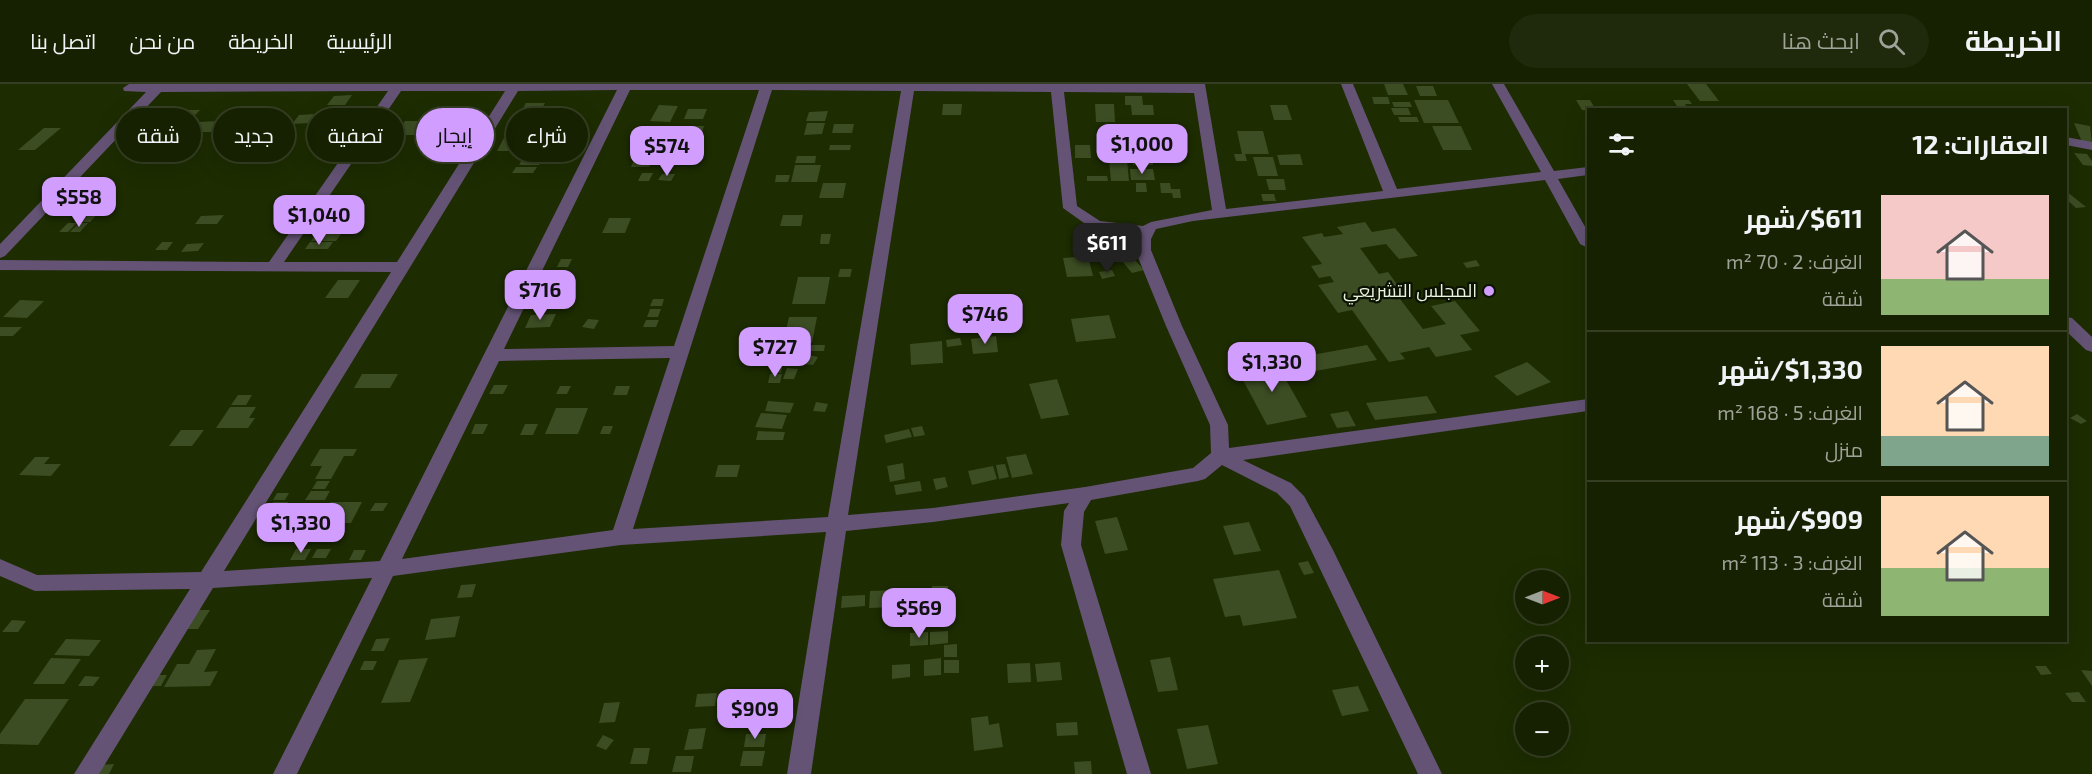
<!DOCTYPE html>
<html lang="ar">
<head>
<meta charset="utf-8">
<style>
  :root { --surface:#162101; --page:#1f290b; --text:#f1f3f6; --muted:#9ea399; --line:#353e23; --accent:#d19dfe }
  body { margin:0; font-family:"Exo 2",Cairo,sans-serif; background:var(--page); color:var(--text); direction:rtl; height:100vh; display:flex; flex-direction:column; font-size:22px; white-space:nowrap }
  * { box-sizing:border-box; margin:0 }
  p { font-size:20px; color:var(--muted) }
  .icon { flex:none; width:33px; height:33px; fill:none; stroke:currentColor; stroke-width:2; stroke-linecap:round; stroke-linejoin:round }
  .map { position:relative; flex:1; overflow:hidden; direction:ltr }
  .drawer { position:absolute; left:1587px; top:24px; width:480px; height:534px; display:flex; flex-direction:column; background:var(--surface); border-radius:0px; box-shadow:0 6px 24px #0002,0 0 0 2px var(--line); direction:rtl }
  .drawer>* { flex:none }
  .hud { position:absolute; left:18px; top:24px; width:570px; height:54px; direction:rtl; display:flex; gap:12px }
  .needle { width:39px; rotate:90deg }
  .fabs { position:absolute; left:1515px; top:486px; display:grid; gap:12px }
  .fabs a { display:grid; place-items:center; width:54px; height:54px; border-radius:50%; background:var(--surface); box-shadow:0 6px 24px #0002,0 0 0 2px var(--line); font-size:30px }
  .price { position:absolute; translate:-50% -51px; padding:0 14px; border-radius:12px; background:var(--accent); color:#111; font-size:20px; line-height:39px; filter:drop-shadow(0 2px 3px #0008) }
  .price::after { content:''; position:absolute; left:50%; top:36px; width:18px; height:14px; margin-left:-9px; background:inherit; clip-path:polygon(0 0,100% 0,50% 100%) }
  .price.on { background:#222; color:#fff }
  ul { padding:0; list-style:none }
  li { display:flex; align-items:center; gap:18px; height:150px; padding:0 18px }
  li+li { border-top:2px solid var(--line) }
  li span { display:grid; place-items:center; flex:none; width:168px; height:120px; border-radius:0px; color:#555 }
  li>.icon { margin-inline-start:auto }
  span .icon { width:72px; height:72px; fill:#fffc; stroke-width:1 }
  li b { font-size:26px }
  h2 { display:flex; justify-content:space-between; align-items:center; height:72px; padding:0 18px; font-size:26px }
  .tag { padding:0 21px; border-radius:27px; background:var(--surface); box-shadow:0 6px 24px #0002,0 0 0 2px var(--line); font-size:21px; line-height:54px }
  .tag.on { background:var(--accent); color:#111 }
  header { display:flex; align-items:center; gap:36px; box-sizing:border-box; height:84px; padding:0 30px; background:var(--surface); border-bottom:2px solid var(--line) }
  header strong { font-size:28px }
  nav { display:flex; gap:33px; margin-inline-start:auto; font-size:21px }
  .search { width:420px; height:54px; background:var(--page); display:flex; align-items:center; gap:15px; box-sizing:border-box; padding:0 21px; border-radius:33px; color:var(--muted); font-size:22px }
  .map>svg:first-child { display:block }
  .building { fill:#3c4d23 }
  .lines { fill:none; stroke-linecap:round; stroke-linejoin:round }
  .street { fill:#645375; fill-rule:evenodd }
  .poi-dot { fill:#d19dfe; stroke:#0b1203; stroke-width:2 }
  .labels { text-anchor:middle; stroke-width:4.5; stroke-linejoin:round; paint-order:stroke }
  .poi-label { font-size:18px; fill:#e9f4dc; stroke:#0b1203; text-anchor:end }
</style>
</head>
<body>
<header>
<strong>الخريطة</strong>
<div class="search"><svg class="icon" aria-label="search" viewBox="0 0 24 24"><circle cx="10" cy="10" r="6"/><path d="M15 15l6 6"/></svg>ابحث هنا</div>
<nav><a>الرئيسية</a><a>الخريطة</a><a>من نحن</a><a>اتصل بنا</a></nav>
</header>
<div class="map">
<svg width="2092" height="690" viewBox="0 0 2092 690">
  <rect width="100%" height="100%" fill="#1d2c01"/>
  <g class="building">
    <path d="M1384,0H1403L1408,11H1388Z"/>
    <path d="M1687,0H1706L1719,17H1700Z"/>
    <path d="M1416,2H1433L1437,12H1420Z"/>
    <path d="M352,11L345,21H327L334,12Z"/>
    <path d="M1125,12H1142L1143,21H1153L1154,31H1132L1131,21H1125Z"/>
    <path d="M1372,13H1388L1390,20H1374Z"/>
    <path d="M1414,16H1448L1459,39H1424Z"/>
    <path d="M1576,16H1590L1596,26H1582Z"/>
    <path d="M1673,16H1689L1692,20H1685L1688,25H1679Z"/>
    <path d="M1392,18H1410L1412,23H1394Z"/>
    <path d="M526,19H545L540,28H521Z"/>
    <path d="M943,20H962L961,31H942Z"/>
    <path d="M1095,20H1114L1115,38H1096Z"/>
    <path d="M659,21L678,22L670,38L650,37Z"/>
    <path d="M1270,21H1287L1292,36H1274Z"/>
    <path d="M348,23L338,38L320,39L330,24Z"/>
    <path d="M1391,24H1408L1411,31H1394Z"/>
    <path d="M442,25H461L454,35H434Z"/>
    <path d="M688,25H707L703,35H684Z"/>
    <path d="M183,26H200L190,36H173Z"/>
    <path d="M828,27L825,37H806L809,28Z"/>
    <path d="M519,29H540L534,38L514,39Z"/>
    <path d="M315,30L309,39L292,40L299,31Z"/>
    <path d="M1398,33H1417L1419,38H1400Z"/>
    <path d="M219,37L211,48H191L199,38Z"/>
    <path d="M405,37H424L414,51H395Z"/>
    <path d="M432,38H452L444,49H434L438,45H427Z"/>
    <path d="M807,39H825L822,50L804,51Z"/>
    <path d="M2074,39L2090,42L2092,60L2082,58Z"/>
    <path d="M834,40H854L852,49H832Z"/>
    <path d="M317,41H338L331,52H310Z"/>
    <path d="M685,42H704L699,56L679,55Z"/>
    <path d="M1432,42H1461L1472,66H1443Z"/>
    <path d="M44,44H61L35,66H18Z"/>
    <path d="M1237,47H1263L1269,70H1245L1247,77H1236L1234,70H1242Z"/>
    <path d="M505,52H526L517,67H497Z"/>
    <path d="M156,54H175L165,64H146Z"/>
    <path d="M643,60H663L660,66H641Z"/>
    <path d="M830,61H851L850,66H829Z"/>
    <path d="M1075,61H1090L1091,74H1075Z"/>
    <path d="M526,68H545L539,81H519Z"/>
    <path d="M671,68H691L687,76L667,75Z"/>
    <path d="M637,69H656L649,83H631Z"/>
    <path d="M2074,69L2087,70L2092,77V82L2083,81Z"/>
    <path d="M1132,70H1152L1153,81H1133Z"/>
    <path d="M1300,70L1303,81H1280L1277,71Z"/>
    <path d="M797,72H816L815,79H795Z"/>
    <path d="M1253,73H1273L1278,92H1258Z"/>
    <path d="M1109,76H1127L1129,97H1111Z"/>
    <path d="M795,81H821L817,98H791Z"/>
    <path d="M516,83H537L533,89H512Z"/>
    <path d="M1130,85H1153L1155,96H1131Z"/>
    <path d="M642,89H653L649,97H638Z"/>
    <path d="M662,90H675L671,97L658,96Z"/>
    <path d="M776,91H790L788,98H775Z"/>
    <path d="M1087,92H1107L1108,97H1087Z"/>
    <path d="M1266,95H1284L1286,106H1269Z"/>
    <path d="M823,99H846L843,114H819Z"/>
    <path d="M1136,99H1146L1147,108H1136Z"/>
    <path d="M1160,99H1170L1171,105H1180L1181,114H1173L1172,109H1161Z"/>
    <path d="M2066,107L2086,123L2076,124L2066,115Z"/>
    <path d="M1261,110H1274L1276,117H1263Z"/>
    <path d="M90,124H103L90,138H77Z"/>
    <path d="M224,131L217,140H195L201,132Z"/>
    <path d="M783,131H803L801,142H780Z"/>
    <path d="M609,134H631L625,149H602Z"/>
    <path d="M1365,138L1372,148L1395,144L1418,172L1399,175L1386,160L1360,164L1379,190L1388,188L1407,214L1400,215L1423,245L1446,240L1431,222L1455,217L1480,247L1460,251L1472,266L1436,273L1429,263L1400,269L1405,275L1389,278L1352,226L1338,229L1318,201L1334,198L1330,192L1319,194L1311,182L1322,180L1302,153L1322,149L1324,153L1343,150L1337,143Z"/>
    <path d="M68,139H77L68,148H59Z"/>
    <path d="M79,139H88L80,148H70Z"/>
    <path d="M318,147H327L325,150H341L336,157H311Z"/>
    <path d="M821,150H831L829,160H820Z"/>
    <path d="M162,158H173L167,166H155Z"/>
    <path d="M310,158H333L328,165H305Z"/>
    <path d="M204,159L198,167L181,168L187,160Z"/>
    <path d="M1088,172L1093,192L1067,193L1063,174Z"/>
    <path d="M1133,174L1144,186L1132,189L1122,177Z"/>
    <path d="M561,175H572L568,183H557Z"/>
    <path d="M1476,176L1480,182L1467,184L1463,179Z"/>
    <path d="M840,185H852L850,193H838Z"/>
    <path d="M1112,186L1115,192L1102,195L1099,188Z"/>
    <path d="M798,193H830L825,220H792Z"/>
    <path d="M338,196H360L348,214H325Z"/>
    <path d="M653,215H664L662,222H650Z"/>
    <path d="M20,216L44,217L27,234L3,233Z"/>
    <path d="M650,225H661L658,233H647Z"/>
    <path d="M556,230L550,243L525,244L531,231Z"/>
    <path d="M1109,231L1116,254L1076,258L1071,235Z"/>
    <path d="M789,233H817L812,259H783Z"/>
    <path d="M588,235L599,236L594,245L582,243Z"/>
    <path d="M646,236H659L656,243H643Z"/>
    <path d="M0,243H22L13,252H0Z"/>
    <path d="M996,252L998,268L973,270L971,255Z"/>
    <path d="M960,254L962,261L947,263L946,256Z"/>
    <path d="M942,257L943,279L911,281L910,260Z"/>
    <path d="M805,261H825L824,267H804Z"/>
    <path d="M1367,261L1377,276L1304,289L1295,274Z"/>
    <path d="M808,271L818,273L813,281L803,280Z"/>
    <path d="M1276,278L1307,333L1267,341L1237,285Z"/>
    <path d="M1527,278L1551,298L1517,312L1494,292Z"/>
    <path d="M774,279H783L781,289H771Z"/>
    <path d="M787,284L798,285L794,295H783Z"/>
    <path d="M362,290H398L390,304H354Z"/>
    <path d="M770,290H782L780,299H768Z"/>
    <path d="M1057,295L1069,331L1041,335L1029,300Z"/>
    <path d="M494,301H508L503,310H489Z"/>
    <path d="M560,302H571L567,310H556Z"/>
    <path d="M616,302H630L627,311H613Z"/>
    <path d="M238,311H252L246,321H231Z"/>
    <path d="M1427,312L1437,329L1375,336L1366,319Z"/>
    <path d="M768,317L794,319L790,329L765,327Z"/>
    <path d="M816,318L828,320L825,328L813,327Z"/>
    <path d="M230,323H256L249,334H255L248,344H216Z"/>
    <path d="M556,324H588L578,350H545Z"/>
    <path d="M1348,327L1356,342L1337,344L1330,330Z"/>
    <path d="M761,329L787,331L782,345L755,343Z"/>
    <path d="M2077,330L2087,337L2081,340L2070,334Z"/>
    <path d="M475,340H488L483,350H471Z"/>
    <path d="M525,340H538L533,351H520Z"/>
    <path d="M603,342H613L610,350H600Z"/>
    <path d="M922,342L925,351L914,353L911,344Z"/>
    <path d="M909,345L912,353L886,359L884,351Z"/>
    <path d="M181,346H204L192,362H169Z"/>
    <path d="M758,347L785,348L783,356H756Z"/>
    <path d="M320,365H357L353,372H344L331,395H315L322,382H310Z"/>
    <path d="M1026,370L1033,390L1012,394L1006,373Z"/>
    <path d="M35,373H50L44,380H61L51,392L19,391Z"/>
    <path d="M903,379L905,395L890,398L887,382Z"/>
    <path d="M1005,380L1009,393L999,395L996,381Z"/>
    <path d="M718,381H740L737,393H715Z"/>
    <path d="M993,382L997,395L972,401L968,387Z"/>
    <path d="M945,393L948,403L936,406L933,395Z"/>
    <path d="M317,397H330L325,405H312Z"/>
    <path d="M920,397L922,407L896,411L894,401Z"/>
    <path d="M311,407H330L325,416H305Z"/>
    <path d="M277,409H289L285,416H273Z"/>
    <path d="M273,418H288L283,427H267Z"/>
    <path d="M330,418H362L351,439H319Z"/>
    <path d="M375,419H388L383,427H370Z"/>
    <path d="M289,421H316L299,451H271Z"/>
    <path d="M1117,433L1128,466L1105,470L1095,437Z"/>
    <path d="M1249,438L1261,467L1234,471L1223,442Z"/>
    <path d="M296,465H311L305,476H290Z"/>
    <path d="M317,465H331L326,474H312Z"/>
    <path d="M354,466H366L361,476H349Z"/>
    <path d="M1308,477L1314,489L1304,491L1298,479Z"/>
    <path d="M1279,486L1297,534L1243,542L1240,531L1225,533L1213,495Z"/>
    <path d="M476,500L472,513L457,514L461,501Z"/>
    <path d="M932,502H948V517L932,518Z"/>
    <path d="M928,504V542L900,543L901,506Z"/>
    <path d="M896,506L895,523L869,524L870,507Z"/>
    <path d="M865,511V522L841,524L842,512Z"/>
    <path d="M194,526H210L198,545H182Z"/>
    <path d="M460,532L455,553L425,556L431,535Z"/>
    <path d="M12,536L26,537L18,548H2Z"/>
    <path d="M948,547V559L930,561V548Z"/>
    <path d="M928,548V561L910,562V549Z"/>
    <path d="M390,554L384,567H371L376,555Z"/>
    <path d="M66,555L101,556L89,572L54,571Z"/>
    <path d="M957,560V573H944V561Z"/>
    <path d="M216,565L204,588L218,587L210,602L164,603L177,580H189L197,566Z"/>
    <path d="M1170,573L1178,606L1158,608L1150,576Z"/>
    <path d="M51,574L81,575L64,600H33Z"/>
    <path d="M428,574L410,618L381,619L399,576Z"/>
    <path d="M941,574V591L924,592V576Z"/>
    <rect x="944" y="576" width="15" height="13"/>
    <path d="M364,577H377L373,586H360Z"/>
    <path d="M1060,578L1062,596L1037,598L1035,580Z"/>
    <path d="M1030,579L1031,598L1008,599L1007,580Z"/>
    <path d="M910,580V593L892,595V581Z"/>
    <path d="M2035,582H2046L2052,590L2041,591Z"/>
    <path d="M2081,586L2092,587V602Z"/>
    <path d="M155,591H167L161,602H148Z"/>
    <path d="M85,592L100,593L93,602H78Z"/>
    <path d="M1358,602L1369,627L1342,632L1332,606Z"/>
    <path d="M2079,608L2086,618H2072L2065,609Z"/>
    <path d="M717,609L715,622L695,623L697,610Z"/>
    <path d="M25,615H69L38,661L0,660V650Z"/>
    <path d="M620,618L615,638L599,639L604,619Z"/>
    <path d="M988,632L989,641L999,639L1003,663L974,667L971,634Z"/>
    <path d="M1077,638L1078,651L1057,652L1056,639Z"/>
    <path d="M1208,641L1218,680L1187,685L1177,645Z"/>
    <path d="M706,644L702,665L684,666L689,645Z"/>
    <path d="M746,650H766L764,663H744Z"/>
    <path d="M603,651L614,656L606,666L596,662Z"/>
    <path d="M634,664H650L647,680H630Z"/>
    <path d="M743,667H765L762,682H740Z"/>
    <path d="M676,672H694L691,688H672Z"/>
    <path d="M1091,677L1092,690H1075L1074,678Z"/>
    <path d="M114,680L109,690H92L98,681Z"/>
  </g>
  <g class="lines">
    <g class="street">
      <path d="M129,0H1205L1226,125L1383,107L1341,0H1353L1397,105L1541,88L1492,0H1504L1554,87L1588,83V91L1558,95L1588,148V164L1580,160L1545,96L1193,137L1156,145L1151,155V166L1182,242L1228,341L1229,364L1588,315V327L1243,376L1291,399L1304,412L1333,466L1442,690H1418L1290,422L1277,409L1222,381L1205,395L1198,397L1091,416L1084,428L1081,461L1151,690H1127L1061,461L1064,427L1069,419L933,438L846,447L811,690H787L826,448L621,461L393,492L297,690H273L372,494L213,504L99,690H74L190,505L35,507L0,492V475L37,491L201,488L391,188L0,186V176L269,178L388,7L161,8L5,172L0,174V160L146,8L124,7L123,4ZM617,6L380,477L224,487L518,7ZM630,6H759L674,262L504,265ZM772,6L901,7L828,433L633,445ZM401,7H505L397,178H284ZM914,7L1051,8L1063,124L1091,144L1138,151L1135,155V166L1166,242L1210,341L1211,369L1193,384L1085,403L933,424L848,431ZM1064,8L1194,9L1212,126L1151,138L1143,142L1100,137L1077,122ZM670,274L613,446L402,475L499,277Z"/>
      <path d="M2066,53L2092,58V66L2066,61Z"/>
      <path d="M2066,233L2072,234L2092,253V268L2086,266L2066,247Z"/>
    </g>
  </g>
  <circle class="poi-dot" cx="1489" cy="207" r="6"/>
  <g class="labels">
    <g class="poi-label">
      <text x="1477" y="213">المجلس التشريعي</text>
    </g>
  </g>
</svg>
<div class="fabs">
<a><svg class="needle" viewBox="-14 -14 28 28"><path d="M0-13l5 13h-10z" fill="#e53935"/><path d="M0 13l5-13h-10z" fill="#9ea399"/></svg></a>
<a>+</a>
<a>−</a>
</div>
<b class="price" style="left:1142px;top:91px">$1,000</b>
<b class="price" style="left:667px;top:93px">$574</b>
<b class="price" style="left:79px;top:144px">$558</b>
<b class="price" style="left:319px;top:162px">$1,040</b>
<b class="price on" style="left:1107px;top:190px">$611</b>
<b class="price" style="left:540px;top:237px">$716</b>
<b class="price" style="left:985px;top:261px">$746</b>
<b class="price" style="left:775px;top:294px">$727</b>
<b class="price" style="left:1272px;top:309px">$1,330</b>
<b class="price" style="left:301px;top:470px">$1,330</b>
<b class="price" style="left:919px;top:555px">$569</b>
<b class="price" style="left:755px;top:656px">$909</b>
<div class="hud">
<a class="tag">شراء</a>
<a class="tag on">إيجار</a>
<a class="tag">تصفية</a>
<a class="tag">جديد</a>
<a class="tag">شقة</a>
</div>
<section class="drawer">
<h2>العقارات: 12<svg class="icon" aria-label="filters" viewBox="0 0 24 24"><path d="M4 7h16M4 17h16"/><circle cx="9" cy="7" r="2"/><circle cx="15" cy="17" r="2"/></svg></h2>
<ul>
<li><span style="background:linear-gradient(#f6c9c9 70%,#8fb573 0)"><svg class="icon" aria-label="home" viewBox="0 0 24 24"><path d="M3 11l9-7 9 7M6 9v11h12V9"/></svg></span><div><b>$611/شهر</b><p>الغرف: 2 · 70 m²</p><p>شقة</p></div></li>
<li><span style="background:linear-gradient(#ffd9b3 75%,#7fa58c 0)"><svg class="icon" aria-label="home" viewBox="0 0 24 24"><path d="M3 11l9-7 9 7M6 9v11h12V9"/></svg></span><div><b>$1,330/شهر</b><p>الغرف: 5 · 168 m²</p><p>منزل</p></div></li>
<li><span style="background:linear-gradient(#ffd9b3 60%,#8fb573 0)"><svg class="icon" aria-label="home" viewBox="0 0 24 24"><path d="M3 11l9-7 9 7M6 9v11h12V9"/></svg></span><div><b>$909/شهر</b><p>الغرف: 3 · 113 m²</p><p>شقة</p></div></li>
</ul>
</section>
</div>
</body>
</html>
